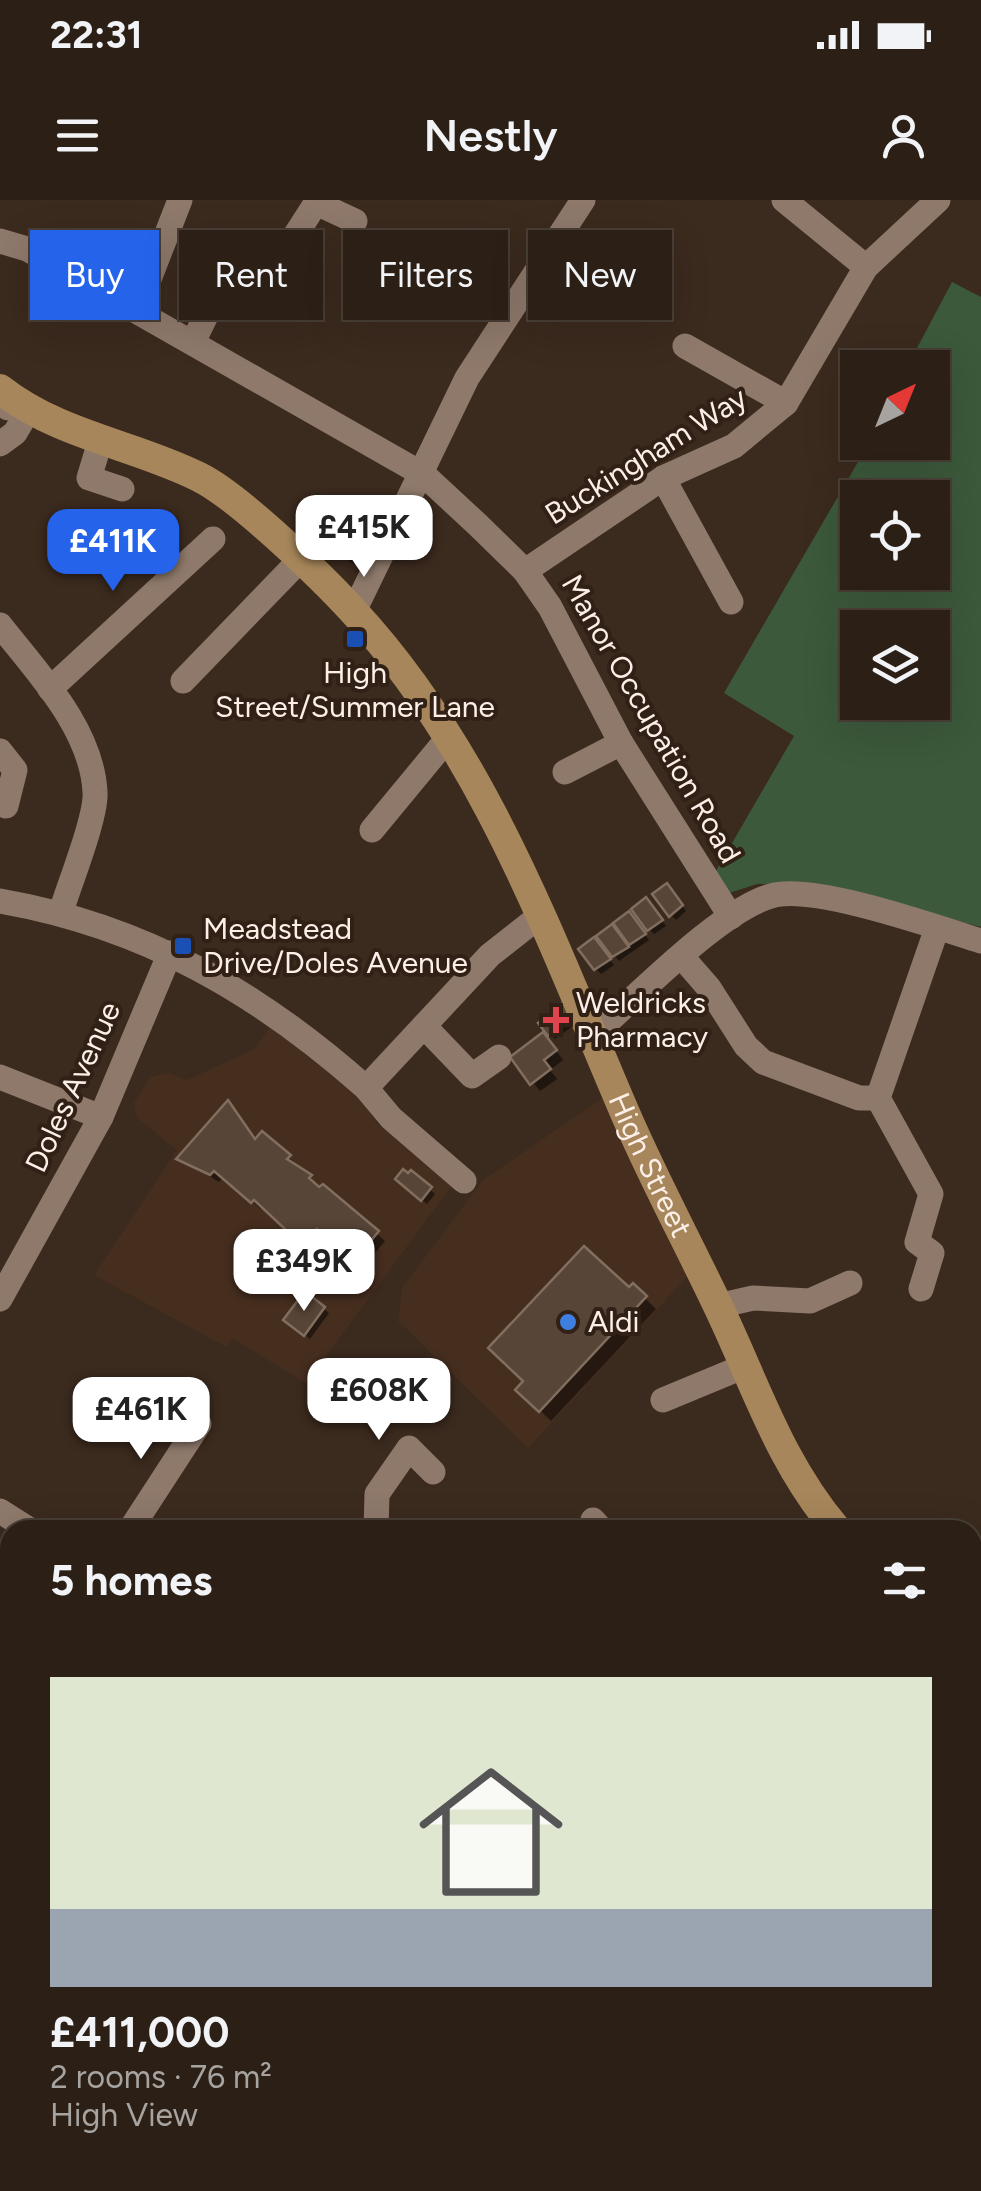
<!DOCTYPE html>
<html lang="en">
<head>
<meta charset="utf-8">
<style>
  :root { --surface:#2c2016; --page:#34281f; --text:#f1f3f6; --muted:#a6a3a1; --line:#483e35; --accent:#2563eb }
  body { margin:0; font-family:Figtree,sans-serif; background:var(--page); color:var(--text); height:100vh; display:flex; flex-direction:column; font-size:38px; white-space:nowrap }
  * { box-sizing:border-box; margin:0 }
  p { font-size:32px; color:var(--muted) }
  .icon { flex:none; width:55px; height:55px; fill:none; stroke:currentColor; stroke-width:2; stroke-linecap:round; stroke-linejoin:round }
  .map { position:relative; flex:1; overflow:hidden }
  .side { position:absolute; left:0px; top:1320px; width:982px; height:672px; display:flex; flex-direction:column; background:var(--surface); border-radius:30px 30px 0 0; box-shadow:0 10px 40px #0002,0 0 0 2px var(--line) }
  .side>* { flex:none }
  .guide { position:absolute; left:30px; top:30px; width:922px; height:90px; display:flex; gap:20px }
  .needle { width:65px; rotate:43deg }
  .buttons { position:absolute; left:840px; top:150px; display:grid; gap:20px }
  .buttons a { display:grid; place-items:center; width:110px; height:110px; border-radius:0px; background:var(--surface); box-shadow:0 10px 40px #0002,0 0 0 2px var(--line); font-size:50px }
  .price { position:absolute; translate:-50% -85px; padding:0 22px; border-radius:20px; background:#fff; color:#222; font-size:32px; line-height:65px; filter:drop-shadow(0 2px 5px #0008) }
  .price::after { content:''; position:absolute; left:50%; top:60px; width:30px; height:22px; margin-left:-15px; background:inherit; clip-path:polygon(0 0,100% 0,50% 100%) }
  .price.on { background:var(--accent); color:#fff }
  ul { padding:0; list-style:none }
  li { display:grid; align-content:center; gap:20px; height:530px; padding:0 50px }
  li span { display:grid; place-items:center; height:310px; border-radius:0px; color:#555 }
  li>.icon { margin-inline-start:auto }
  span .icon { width:180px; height:180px; fill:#fffc; stroke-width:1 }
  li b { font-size:42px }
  h2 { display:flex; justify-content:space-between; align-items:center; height:120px; padding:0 50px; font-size:42px }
  .pill { padding:0 35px; border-radius:0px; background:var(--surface); box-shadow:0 10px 40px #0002,0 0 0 2px var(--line); font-size:35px; line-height:90px }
  .pill.on { background:var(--accent); color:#fff }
  .status { display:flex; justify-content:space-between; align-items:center; height:70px; padding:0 50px; background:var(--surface); direction:ltr }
  .status svg { height:28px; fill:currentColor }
  header { display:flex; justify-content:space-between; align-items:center; height:130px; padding:0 50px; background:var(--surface); font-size:45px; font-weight:600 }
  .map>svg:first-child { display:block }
  .built { fill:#462e1f }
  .cemetery { fill:url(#cemetery-stones) }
  .park { fill:#3c593b; fill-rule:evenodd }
  .shadow { fill:#0007 }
  .building { fill:#574537; stroke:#826e5f; stroke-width:2.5 }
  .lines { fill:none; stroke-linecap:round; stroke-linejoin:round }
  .minor { stroke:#8e796b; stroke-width:25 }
  .major { stroke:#a7865b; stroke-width:30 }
  .transit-dot { fill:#1a4fb4; stroke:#312015; stroke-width:4 }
  .health-dot { fill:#e0444e; stroke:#312015; stroke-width:4 }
  .shop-dot { fill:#3f7fe0; stroke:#312015; stroke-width:4 }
  .labels { text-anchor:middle; stroke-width:8; stroke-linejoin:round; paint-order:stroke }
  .street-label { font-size:30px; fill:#fbefe8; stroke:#312015 }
  .poi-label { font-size:30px; fill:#fbefe8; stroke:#312015; text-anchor:start }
</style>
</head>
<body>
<div class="status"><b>22:31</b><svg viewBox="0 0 49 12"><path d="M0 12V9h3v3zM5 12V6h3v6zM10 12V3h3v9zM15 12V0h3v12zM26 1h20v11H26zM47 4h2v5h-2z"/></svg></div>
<header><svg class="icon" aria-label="menu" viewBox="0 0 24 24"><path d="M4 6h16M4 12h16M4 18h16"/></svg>Nestly<svg class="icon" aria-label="person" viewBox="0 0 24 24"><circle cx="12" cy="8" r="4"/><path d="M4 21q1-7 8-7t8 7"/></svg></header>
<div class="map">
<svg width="981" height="1991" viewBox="0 0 981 1991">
  <defs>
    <pattern id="cemetery-stones" width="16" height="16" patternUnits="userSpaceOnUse" patternTransform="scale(2.5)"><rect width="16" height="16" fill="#3c593b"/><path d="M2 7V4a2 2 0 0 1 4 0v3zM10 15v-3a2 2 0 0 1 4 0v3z" fill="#597157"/></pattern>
  </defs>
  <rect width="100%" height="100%" fill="#3b2a1e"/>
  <g class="built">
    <path d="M271,826L361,898L376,923L386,931L396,930L454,983L306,1183L233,1139L226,1147L94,1075L177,950L137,918L134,903L150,877L168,873L187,880L254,849Z"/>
    <path d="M604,897L689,1075L528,1248L398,1121L402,1088L483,980Z"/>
  </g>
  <path class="cemetery" d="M973,1575L981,1580V1991H915L905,1983L972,1982Z"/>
  <g class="park">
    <path d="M952,82L981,97V727L810,683L757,684L726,694L713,676L794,536L724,493L869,243L932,242V168L907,167ZM858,298H932V372H858ZM858,428H932V502H858Z"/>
    <path d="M905,1983L915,1991H657L650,1983Z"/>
  </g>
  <g class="shadow">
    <path d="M343,310L370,315L378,323L354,364L302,330L344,332L351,319Z"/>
    <path d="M671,691L686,711L676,720L671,715Z"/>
    <path d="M651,706L666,726L654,734L649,729Z"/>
    <path d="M629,714L649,740L619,761L599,736Z"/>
    <path d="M598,745L614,765L601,774L596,769Z"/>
    <path d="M563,807L577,823L555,839L541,823Z"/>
    <path d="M551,844L563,860L550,870L557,879L540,891L514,858Z"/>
    <path d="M236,912L258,940L262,934L311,977L316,987H323L385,1041L364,1066L354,1057L349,1063L322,1039L312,1052L263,1006L261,1009L223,977L219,982L180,958Z"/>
    <path d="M411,973L435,994L427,1004L403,984Z"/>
    <path d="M633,1086L656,1109L551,1221L519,1190Z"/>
    <path d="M324,1109L329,1113L310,1139L291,1124Z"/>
    <path d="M0,1567H10V1589L0,1585Z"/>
    <path d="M10,1640V1658L5,1641Z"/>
    <path d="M7,1731L10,1753L0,1754V1732Z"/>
    <path d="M10,1805V1828L2,1829L0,1806Z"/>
    <path d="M10,1891V1911H7L3,1892Z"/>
    <circle cx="5" cy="1952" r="5"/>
    <path d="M257,1982H260L269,1991H249Z"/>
    <path d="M368,1982H404V1984L390,1991H373Z"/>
    <path d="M458,1982H475L480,1991H463Z"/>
    <path d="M595,1982H612L617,1991H600Z"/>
  </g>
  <g class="building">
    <path d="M347,299L371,313L346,357L298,330L310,309L343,328L350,316L340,311Z"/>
    <path d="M667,683L683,705L669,717L652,694Z"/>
    <path d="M646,697L663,720L647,731L631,709Z"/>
    <path d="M629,711L646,734L629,745L613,723Z"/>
    <path d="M612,724L629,747L612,757L596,736Z"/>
    <path d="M594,737L611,759L594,770L578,749Z"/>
    <path d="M563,803L574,816L548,836L538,823Z"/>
    <path d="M543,832L557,850L544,860L551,869L530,885L510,857Z"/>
    <path d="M228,900L255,939L262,931L291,955L287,959L312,975L309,978L319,987L323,984L379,1031L355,1060L344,1051L339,1057L322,1042L327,1037L317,1029L303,1046L254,1000L251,1003L214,971L210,975L176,959Z"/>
    <path d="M403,969L408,973L411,970L432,987L421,1001L395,979Z"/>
    <path d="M584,1046L629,1087L633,1083L647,1096L539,1212L515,1190L523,1181L488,1148Z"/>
    <path d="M305,1091L325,1107L304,1136L283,1120Z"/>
  </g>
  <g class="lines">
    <g class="minor">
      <path d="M784,0L866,67"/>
      <path d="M0,41L27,49L424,275L478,325L525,371L550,407L621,543L731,717"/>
      <path d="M137,110L180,0"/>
      <path d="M193,142L231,65L262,50L282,56L316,3L355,21"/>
      <path d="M685,146L786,203"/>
      <path d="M100,242L89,278L122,289"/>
      <path d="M0,244L15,233L28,211L8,208"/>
      <path d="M663,278L731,402"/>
      <path d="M525,371L663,278L734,246L786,203L866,67L938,0"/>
      <path d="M354,411L467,178L583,0"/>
      <path d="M0,425C37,472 92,529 95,592C97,616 69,685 61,712"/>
      <path d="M183,481L300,360"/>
      <path d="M50,489L213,339"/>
      <path d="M0,551L15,570L6,606"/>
      <path d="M565,572L621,543"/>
      <path d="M372,630L448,538"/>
      <path d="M0,701C144,726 258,792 366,888L490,755L541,715"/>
      <path d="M682,757L709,788L746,846L763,862L859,898H878"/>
      <path d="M424,826L472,876L499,857"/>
      <path d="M595,833C638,796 719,711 771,696C812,683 936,727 981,741"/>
      <path d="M0,877L101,917"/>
      <path d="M366,888L391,918L464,981"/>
      <path d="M921,1089L932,1053L917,1042L931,994L878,898L937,728"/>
      <path d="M0,1099L101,917L170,753"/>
      <path d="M718,1106L753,1098L810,1101L850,1083"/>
      <path d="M663,1200L745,1166"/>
      <path d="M0,1311L30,1330"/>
      <path d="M593,1320L602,1330"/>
      <path d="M130,1330L199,1224"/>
      <path d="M376,1330L377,1294L409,1248L433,1272"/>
      <path d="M0,1683H10"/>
      <path d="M0,1859H10"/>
      <path d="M556,1982L563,1991"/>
      <path d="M324,1991L331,1982"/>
      <path d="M521,1991L529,1982"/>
    </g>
    <g class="major">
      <path id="s1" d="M0,189C60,236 133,244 199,277C238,296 322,377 353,411C485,553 550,739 625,913C653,978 687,1041 717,1104C756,1185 778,1260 837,1330"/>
      <path d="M972,1422L981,1426"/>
    </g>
  </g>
  <g class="transit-dot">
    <rect x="345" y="429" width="20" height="20" rx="5"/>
    <rect x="173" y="736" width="20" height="20" rx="5"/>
  </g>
  <path class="health-dot" d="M551 805h10v10h10v10h-10v10h-10v-10h-10v-10h10z"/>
  <circle class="shop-dot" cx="568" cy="1122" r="10"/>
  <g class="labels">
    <g class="street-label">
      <text transform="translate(646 256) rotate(-32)" y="10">Buckingham Way</text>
      <text transform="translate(651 519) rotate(60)" y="10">Manor Occupation Road</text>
      <text transform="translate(73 887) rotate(-65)" y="10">Doles Avenue</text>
      <text dy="10" stroke="none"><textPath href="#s1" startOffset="1055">High Street</textPath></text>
    </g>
    <g class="poi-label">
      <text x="355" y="483" text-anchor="middle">High<tspan x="355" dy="34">Street/Summer Lane</tspan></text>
      <text x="203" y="739">Meadstead<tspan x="203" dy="34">Drive/Doles Avenue</tspan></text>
      <text x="576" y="813">Weldricks<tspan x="576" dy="34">Pharmacy</tspan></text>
      <text x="588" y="1132">Aldi</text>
    </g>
  </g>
</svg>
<div class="buttons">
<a><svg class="needle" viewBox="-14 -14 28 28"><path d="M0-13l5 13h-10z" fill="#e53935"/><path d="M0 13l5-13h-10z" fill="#a6a3a1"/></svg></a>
<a><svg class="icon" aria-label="locate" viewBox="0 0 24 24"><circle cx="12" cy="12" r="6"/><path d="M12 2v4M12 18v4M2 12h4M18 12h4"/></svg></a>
<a><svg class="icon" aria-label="layers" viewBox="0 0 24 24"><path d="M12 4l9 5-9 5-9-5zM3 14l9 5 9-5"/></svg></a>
</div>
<b class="price" style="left:364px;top:380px">£415K</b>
<b class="price on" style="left:113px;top:394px">£411K</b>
<b class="price" style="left:304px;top:1114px">£349K</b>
<b class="price" style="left:379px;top:1243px">£608K</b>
<b class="price" style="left:141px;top:1262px">£461K</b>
<div class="guide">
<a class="pill on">Buy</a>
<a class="pill">Rent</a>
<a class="pill">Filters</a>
<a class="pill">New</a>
</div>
<section class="side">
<h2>5 homes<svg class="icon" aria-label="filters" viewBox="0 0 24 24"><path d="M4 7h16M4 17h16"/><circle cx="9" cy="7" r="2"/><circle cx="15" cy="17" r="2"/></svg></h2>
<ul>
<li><span style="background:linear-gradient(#dfe7d0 75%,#9aa5b1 0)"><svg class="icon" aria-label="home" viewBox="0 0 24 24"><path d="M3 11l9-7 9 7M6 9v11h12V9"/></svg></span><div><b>£411,000</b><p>2 rooms · 76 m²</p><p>High View</p></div></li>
</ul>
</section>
</div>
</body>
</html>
